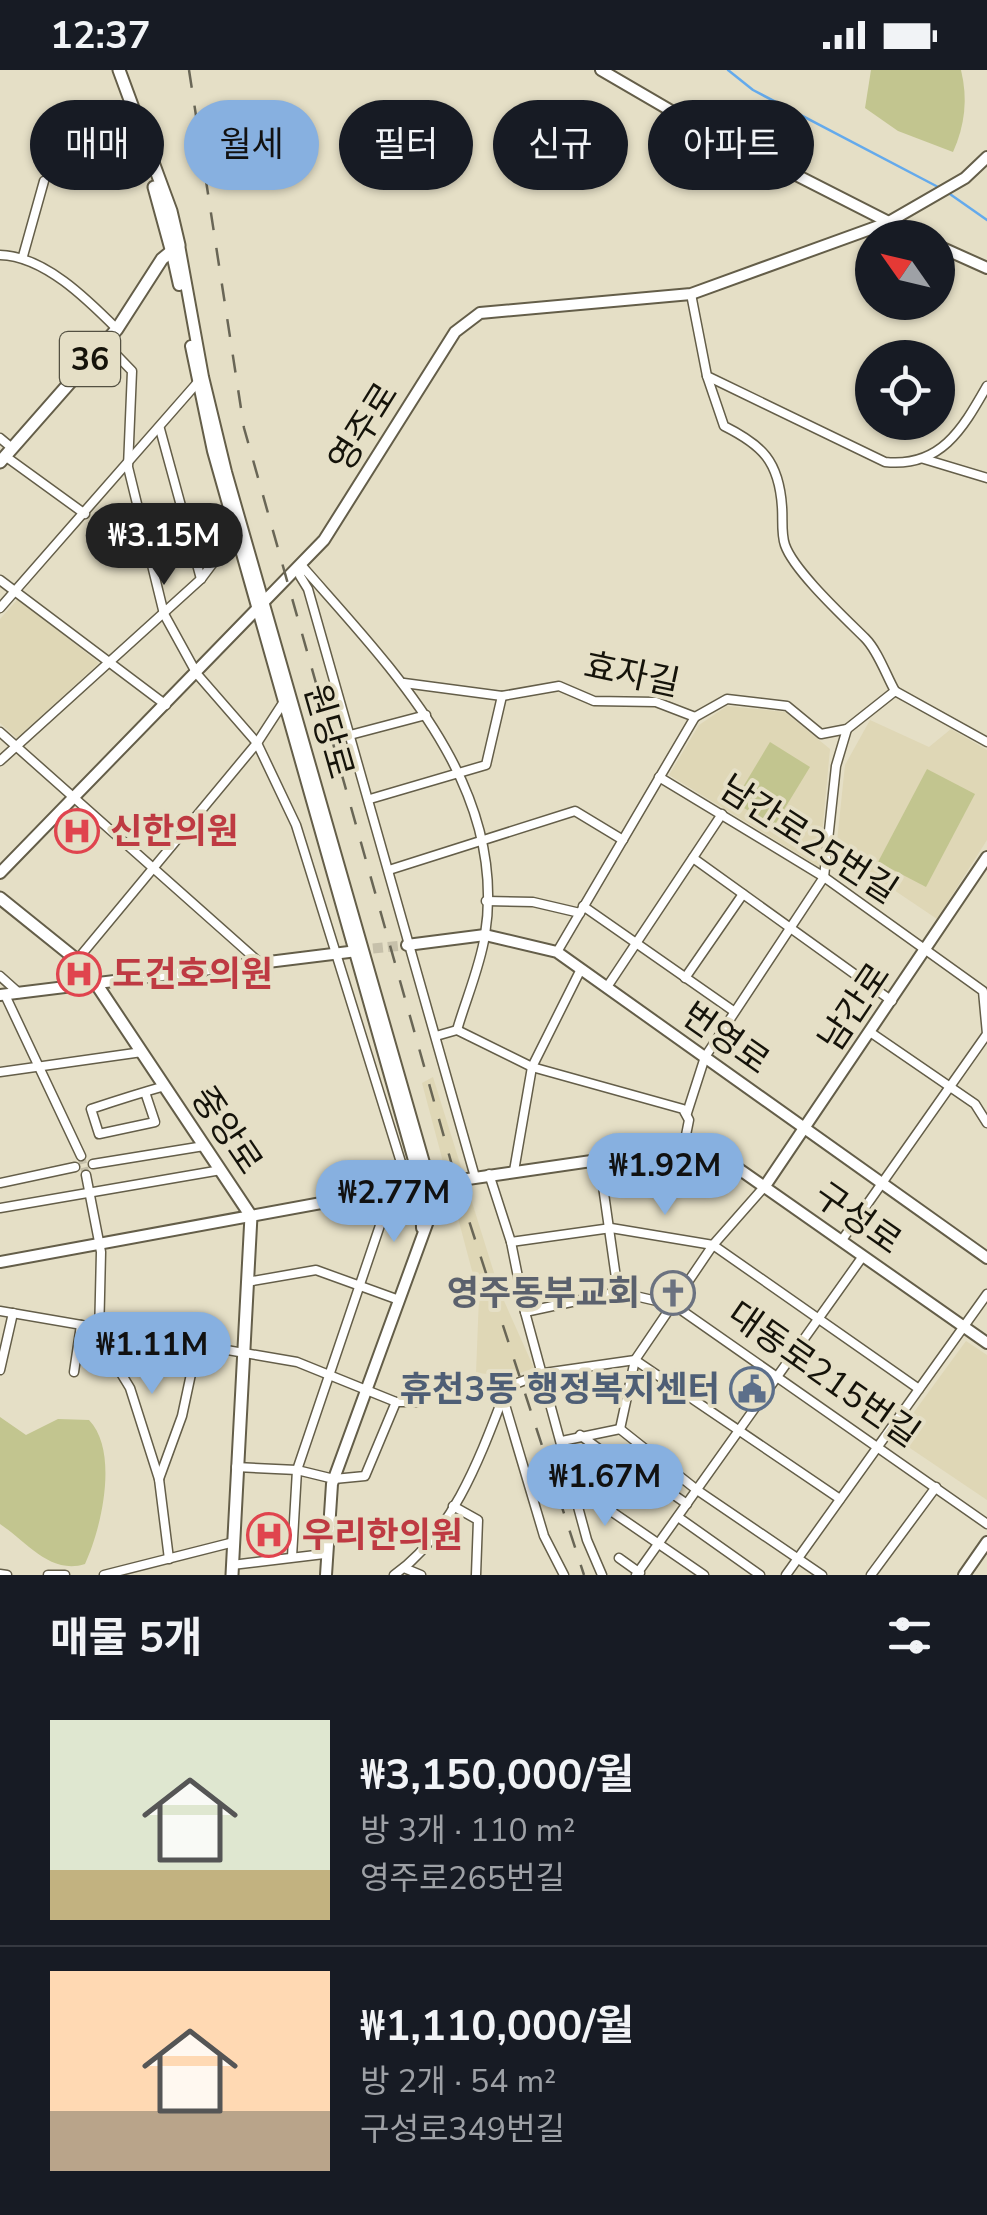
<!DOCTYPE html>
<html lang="ko">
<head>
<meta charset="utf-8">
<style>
  :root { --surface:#171b24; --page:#20242c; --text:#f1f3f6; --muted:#9ea1a6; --line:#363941; --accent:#87b0e0 }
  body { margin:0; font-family:"Nunito Sans","Noto Sans KR",sans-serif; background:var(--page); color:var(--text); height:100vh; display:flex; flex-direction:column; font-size:38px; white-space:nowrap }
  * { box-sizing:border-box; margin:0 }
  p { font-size:32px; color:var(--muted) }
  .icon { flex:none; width:55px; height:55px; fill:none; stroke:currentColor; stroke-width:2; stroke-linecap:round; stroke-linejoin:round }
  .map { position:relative; height:1505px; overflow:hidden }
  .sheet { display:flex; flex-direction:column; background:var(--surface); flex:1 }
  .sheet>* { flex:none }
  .banner { position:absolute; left:30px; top:30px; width:928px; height:90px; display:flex; gap:20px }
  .needle { width:65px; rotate:304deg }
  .controls { position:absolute; left:855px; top:150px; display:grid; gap:20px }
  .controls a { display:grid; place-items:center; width:100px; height:100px; border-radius:50%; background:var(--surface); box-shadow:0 2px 8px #0004; font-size:50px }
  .price { position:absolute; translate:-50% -85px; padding:0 22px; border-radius:35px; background:var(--accent); color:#111; font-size:32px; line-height:65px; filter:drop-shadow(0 2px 5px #0008) }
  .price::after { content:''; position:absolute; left:50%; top:60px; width:30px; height:22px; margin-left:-15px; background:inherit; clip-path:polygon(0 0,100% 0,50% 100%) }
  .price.on { background:#222; color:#fff }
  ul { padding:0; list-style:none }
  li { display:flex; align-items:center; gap:30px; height:250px; padding:0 50px }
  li+li { border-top:2px solid var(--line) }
  li span { display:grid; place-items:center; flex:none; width:280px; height:200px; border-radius:0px; color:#555 }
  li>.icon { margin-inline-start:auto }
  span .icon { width:120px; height:120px; fill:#fffc; stroke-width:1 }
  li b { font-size:42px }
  h2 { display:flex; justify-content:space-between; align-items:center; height:120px; padding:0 50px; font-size:42px }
  .chip { padding:0 35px; border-radius:45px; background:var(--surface); box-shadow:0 2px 8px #0004; font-size:35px; line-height:90px }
  .chip.on { background:var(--accent); color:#111 }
  .status { display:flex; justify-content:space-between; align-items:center; height:70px; padding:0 50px; background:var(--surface); direction:ltr }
  .status svg { height:28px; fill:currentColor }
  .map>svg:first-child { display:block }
  .built { fill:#dfd7b6 }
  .green { fill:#c2c58f }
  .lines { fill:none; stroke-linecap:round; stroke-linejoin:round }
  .stream { stroke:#64aaec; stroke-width:2.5 }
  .street-tunnel { stroke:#c6c0aa; stroke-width:8; stroke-dasharray:8 4; stroke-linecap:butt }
  .secondary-tunnel { stroke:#c6c0aa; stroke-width:10; stroke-dasharray:10 5; stroke-linecap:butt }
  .street-casing { stroke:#645e49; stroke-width:11 }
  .secondary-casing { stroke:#645e49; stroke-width:14 }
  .primary-casing { stroke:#645e49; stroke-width:15 }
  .street { stroke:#fff; stroke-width:8 }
  .secondary { stroke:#fff; stroke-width:10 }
  .primary { stroke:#fff; stroke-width:11 }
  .rail { stroke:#696656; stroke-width:2.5; stroke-dasharray:18 18; stroke-linecap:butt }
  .labels { text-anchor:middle; stroke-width:8; stroke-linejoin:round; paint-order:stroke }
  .shield { fill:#e5dfc6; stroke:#535042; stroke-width:2.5 }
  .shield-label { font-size:32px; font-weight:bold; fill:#15130a }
  .street-label { font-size:35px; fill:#15130a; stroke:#e5dfc6 }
  .health-label { font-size:35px; font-weight:bold; fill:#be3a42; stroke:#e5dfc6; text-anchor:start }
  .worship-label { font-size:35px; font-weight:bold; fill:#5b616d; stroke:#e5dfc6; text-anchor:end }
  .service-label { font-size:35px; font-weight:bold; fill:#4e5e75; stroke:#e5dfc6; text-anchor:end }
</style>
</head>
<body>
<div class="status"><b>12:37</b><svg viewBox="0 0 49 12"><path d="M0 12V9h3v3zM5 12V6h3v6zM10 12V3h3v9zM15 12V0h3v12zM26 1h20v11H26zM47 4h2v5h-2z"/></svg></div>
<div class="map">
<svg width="987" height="1505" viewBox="0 0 987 1505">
  <rect width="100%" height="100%" fill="#e5dfc6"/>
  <g class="built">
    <path d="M18,529L99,593L17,668L0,653V549Z"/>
    <path d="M727,636L785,642L830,679L819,797L669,705L699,655Z"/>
    <path d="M870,650L929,677L951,659L987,680V770L937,849L836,781L845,695Z"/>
    <path d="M433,1007L500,1222L534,1298L512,1306L476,1303L479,1227L422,1013Z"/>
    <path d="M966,1271L987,1285V1430L895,1368Z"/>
  </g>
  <g class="green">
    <path d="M871,0H961C968,29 965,55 953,82L898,61L865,38Z"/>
    <path d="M770,672L810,697L774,756L734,732Z"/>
    <path d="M927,699L975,724L926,817L878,792Z"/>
    <path d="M0,1347L26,1365L58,1349L89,1350C119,1381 102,1457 85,1494C50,1505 26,1471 0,1454Z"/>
  </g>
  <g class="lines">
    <g class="stream">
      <path d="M728,0L753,20L940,118"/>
      <path d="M947,122L987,150"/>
    </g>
    <path class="street-tunnel" d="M81,1086L86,1105"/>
    <path class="secondary-tunnel" d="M358,880L407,875"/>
    <g class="street-casing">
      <g id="street">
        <path d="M0,185C44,186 87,229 117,259"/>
        <path d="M23,186L44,111"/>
        <path d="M691,224L707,306L885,392C941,398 963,358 987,316"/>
        <path d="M105,273L132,301L128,397L164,544L197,604L257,673L296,755L409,1118"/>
        <path d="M707,306L724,356C762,375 779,391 782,437C783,449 781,464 785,475C794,501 845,548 865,568C878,581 886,605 895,621"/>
        <path d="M160,359L201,509"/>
        <path d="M0,368L12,378"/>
        <path d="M5,386L85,444"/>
        <path d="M924,389L987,408"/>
        <path d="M302,496L300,506L308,519L475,1107"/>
        <path d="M302,496C391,598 509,715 485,865C480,897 466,929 457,960"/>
        <path d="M0,510L166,635"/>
        <path d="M0,538L198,312"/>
        <path d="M404,613L502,626L559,616L594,631L656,632L695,647L727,629L787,636L821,664L847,659L895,621L987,672"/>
        <path d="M0,662L259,892"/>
        <path d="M350,665L426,645"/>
        <path d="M0,691L201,509L219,485L243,469"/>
        <path d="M659,707L824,807L983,921L987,964L842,1170"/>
        <path d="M370,729L486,695L502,626"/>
        <path d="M693,788L892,931"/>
        <path d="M389,800L575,741L623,770"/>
        <path d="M486,831L533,832L580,843"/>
        <path d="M583,836L732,940"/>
        <path d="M557,882L695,647"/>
        <path d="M77,890L257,673L283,633"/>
        <path d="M0,906L19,923"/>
        <path d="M685,908L743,824"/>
        <path d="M607,917L722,744"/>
        <path d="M5,925L81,1086"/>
        <path d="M870,962L975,1034L987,1053"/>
        <path d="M436,966L457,960L532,997L683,1039L689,1050L683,1080"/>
        <path d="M0,1002L142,982"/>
        <path d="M145,1022L155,1052L99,1064L91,1039C115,1031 140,1023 165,1016"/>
        <path d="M687,1043L705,987L824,807L836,696L847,659"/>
        <path d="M599,1088L618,1222"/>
        <path d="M93,1094L204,1076"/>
        <path d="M514,1101L532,997L581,899"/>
        <path d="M489,1104L511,1172L525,1242L587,1470L602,1505"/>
        <path d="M86,1105L101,1182L99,1267L130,1318L159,1409L169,1489"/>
        <path d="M0,1113L75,1097"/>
        <path d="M0,1138L221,1100"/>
        <path d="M511,1172L611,1158L713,1175L919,1319"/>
        <path d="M247,1212L316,1200L399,1230"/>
        <path d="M0,1241L297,1292L396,1332H418"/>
        <path d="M525,1242L618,1222L674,1235L987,1454"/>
        <path d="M0,1300L13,1243"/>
        <path d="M74,1302L81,1255"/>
        <path d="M503,1328L544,1466L564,1505"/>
        <path d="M620,1359L635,1290L713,1175L765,1116"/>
        <path d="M620,1359L697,1420L822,1505"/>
        <path d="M580,1365L652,1418L661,1416L687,1434"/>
        <path d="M562,1371L620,1359"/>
        <path d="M236,1397L297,1400L334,1409L365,1406L396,1332"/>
        <path d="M159,1409L182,1346L197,1276"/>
        <path d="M573,1415L704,1505"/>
        <path d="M453,1436L478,1450L476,1505"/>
        <path d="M678,1447L760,1505"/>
        <path d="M292,1487L297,1400L392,1120"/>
        <path d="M619,1488L640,1503"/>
        <path d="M232,1495L324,1484"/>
        <path d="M404,1498L421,1505"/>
        <path d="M0,1504L7,1505"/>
        <path d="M48,1505H65"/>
        <path d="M104,1505L234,1472"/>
        <path d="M394,1505C454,1463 482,1382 507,1317L544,1303L635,1290L840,1429"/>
        <path d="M636,1505L863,1186"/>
        <path d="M786,1505L987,1224"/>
        <path d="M871,1505L936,1417"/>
      </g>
    </g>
    <g class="secondary-casing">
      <g id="secondary">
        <path d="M601,0L680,46L920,168"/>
        <path d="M179,175L203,307L226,402L430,1114L428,1151L332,1414L326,1505"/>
        <path d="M938,176L987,198"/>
        <path d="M171,179L179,215"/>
        <path d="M191,276L213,381L421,1115L422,1158"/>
        <path d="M0,803L324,470L455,262L480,243L691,224L887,153L965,108L987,87"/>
        <path d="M407,875L485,865L557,882L987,1188"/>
        <path d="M0,925L357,881"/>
        <path d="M765,1116L987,787"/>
        <path d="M0,1192L392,1120L674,1079L726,1090L987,1273"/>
        <path d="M964,1505L987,1472"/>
      </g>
    </g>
    <g class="primary-casing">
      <g id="primary">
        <path d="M154,117L171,179"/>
        <path d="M0,392L117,259L162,189L179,175L171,141L119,0"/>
        <path d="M0,828L77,890L95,912L251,1146L232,1505"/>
      </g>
    </g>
    <use href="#street" class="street"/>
    <use href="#secondary" class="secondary"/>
    <use href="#primary" class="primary"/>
    <path class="rail" d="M189,0L244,358L459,1120L584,1505"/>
  </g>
  <defs>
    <g id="hospital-ring" transform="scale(2.25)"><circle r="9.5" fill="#e5dfc6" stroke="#e0444e" stroke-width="1.5"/><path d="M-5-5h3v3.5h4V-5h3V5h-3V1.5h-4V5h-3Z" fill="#e0444e"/></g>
    <g id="church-ring" transform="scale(2.25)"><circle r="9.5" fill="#e5dfc6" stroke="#6b7280" stroke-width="1.5"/><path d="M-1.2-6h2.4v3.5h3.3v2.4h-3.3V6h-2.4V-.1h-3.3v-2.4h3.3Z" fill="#6b7280"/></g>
    <g id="civic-ring" transform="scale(2.25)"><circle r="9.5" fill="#e5dfc6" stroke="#5c6f8a" stroke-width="1.5"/><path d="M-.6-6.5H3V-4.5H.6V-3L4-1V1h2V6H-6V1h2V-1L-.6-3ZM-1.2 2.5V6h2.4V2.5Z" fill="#5c6f8a"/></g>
  </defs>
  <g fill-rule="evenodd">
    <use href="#hospital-ring" x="77" y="761"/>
    <use href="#hospital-ring" x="79" y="904"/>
    <use href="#church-ring" x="673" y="1223"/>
    <use href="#civic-ring" x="752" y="1319"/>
    <use href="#hospital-ring" x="269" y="1465"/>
  </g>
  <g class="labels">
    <rect class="shield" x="60" y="262" width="60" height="54" rx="8"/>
    <g class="shield-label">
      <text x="90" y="300">36</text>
    </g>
    <g class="street-label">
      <text transform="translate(363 357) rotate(-58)" y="12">영주로</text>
      <text transform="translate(632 604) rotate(12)" y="12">효자길</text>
      <text transform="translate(329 661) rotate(74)" y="12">원당로</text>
      <text transform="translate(809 769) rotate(33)" y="12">남간로25번길</text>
      <text transform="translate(854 937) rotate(-56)" y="12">남간로</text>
      <text transform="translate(726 968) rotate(35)" y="12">번영로</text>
      <text transform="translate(227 1060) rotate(56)" y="12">중앙로</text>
      <text transform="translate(858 1148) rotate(35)" y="12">구성로</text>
      <text transform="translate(824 1304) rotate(35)" y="12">대동로215번길</text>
    </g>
    <g class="health-label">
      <text x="110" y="773">신한의원</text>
      <text x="112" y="916">도건호의원</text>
      <text x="302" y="1477">우리한의원</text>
    </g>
    <g class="worship-label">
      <text x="640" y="1235">영주동부교회</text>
    </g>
    <g class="service-label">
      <text x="720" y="1331">휴천3동 행정복지센터</text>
    </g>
  </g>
</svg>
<div class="controls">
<a><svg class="needle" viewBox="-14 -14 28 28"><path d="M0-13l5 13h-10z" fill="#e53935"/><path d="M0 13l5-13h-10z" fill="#9ea1a6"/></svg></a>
<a><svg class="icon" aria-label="locate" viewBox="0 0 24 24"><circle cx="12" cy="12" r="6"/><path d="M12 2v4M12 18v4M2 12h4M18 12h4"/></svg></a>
</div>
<b class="price on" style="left:164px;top:518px">₩3.15M</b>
<b class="price" style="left:665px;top:1148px">₩1.92M</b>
<b class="price" style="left:394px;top:1175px">₩2.77M</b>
<b class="price" style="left:152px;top:1327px">₩1.11M</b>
<b class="price" style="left:605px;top:1459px">₩1.67M</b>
<div class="banner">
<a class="chip">매매</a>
<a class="chip on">월세</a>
<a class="chip">필터</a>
<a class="chip">신규</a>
<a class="chip">아파트</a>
</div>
</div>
<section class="sheet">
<h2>매물 5개<svg class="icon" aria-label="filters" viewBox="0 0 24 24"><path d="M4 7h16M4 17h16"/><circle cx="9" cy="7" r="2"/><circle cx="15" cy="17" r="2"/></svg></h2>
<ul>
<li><span style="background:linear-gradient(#dfe7d0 75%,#c2b280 0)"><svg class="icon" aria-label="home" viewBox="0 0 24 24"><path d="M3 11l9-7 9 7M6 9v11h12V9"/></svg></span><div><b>₩3,150,000/월</b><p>방 3개 · 110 m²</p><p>영주로265번길</p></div></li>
<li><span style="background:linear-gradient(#ffd9b3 70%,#b9a48a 0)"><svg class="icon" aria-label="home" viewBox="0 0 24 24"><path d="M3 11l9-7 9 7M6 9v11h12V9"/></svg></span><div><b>₩1,110,000/월</b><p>방 2개 · 54 m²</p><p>구성로349번길</p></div></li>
</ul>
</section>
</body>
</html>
